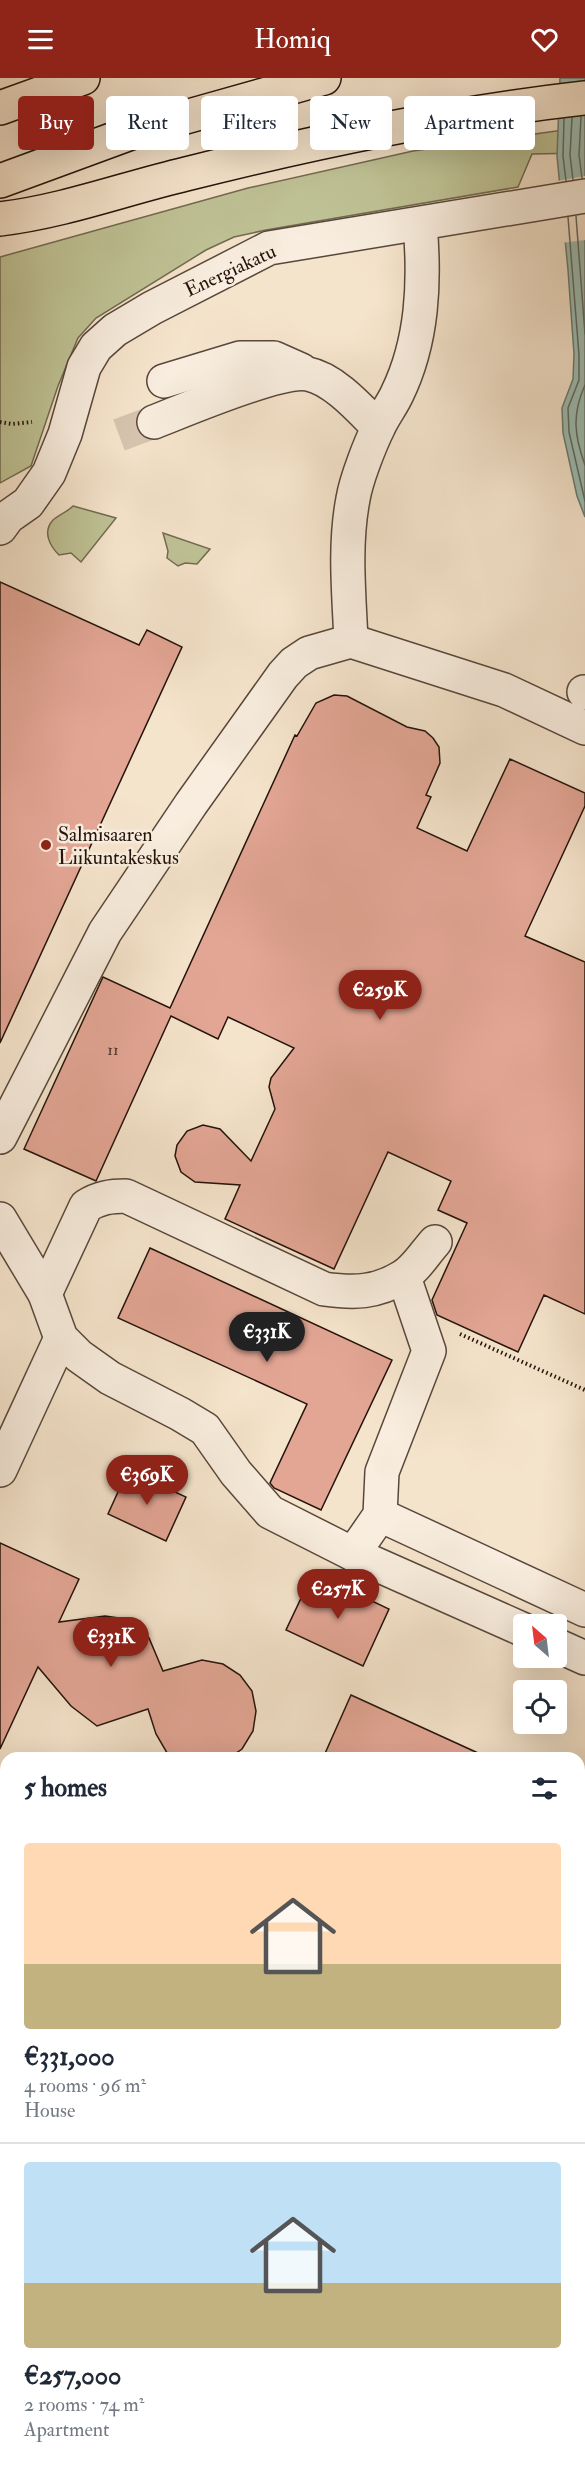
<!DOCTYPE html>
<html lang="en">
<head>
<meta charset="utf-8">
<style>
  :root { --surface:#fff; --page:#f6f6f7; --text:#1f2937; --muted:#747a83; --line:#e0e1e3; --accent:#8f2418 }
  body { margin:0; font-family:"IM FELL Double Pica",serif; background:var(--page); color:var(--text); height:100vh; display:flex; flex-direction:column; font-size:22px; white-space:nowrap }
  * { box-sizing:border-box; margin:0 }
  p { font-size:20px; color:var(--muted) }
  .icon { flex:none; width:33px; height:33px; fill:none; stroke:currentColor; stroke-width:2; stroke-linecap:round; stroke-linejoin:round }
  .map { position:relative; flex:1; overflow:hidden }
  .sheet { position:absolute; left:0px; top:1674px; width:585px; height:720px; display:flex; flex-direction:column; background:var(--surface); border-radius:18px 18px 0 0; box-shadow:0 6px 24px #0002 }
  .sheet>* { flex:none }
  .banner { position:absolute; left:18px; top:18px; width:549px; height:54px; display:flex; gap:12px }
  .needle { width:39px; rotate:332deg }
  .tools { position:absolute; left:513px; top:1536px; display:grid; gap:12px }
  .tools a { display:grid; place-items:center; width:54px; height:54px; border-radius:6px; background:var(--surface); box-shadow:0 6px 24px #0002; font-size:30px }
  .price { position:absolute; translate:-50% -51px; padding:0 14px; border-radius:21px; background:var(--accent); color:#fff; font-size:20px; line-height:39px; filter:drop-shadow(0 2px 3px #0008) }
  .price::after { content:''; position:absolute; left:50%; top:36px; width:18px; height:14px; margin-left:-9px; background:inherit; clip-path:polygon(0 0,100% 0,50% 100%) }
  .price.active { background:#222; color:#fff }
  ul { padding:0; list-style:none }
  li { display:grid; align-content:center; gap:12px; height:318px; padding:0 24px }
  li+li { border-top:2px solid var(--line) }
  li span { display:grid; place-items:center; height:186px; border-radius:6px; color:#555 }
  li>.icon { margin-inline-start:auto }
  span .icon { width:108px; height:108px; fill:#fffc; stroke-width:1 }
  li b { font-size:26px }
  h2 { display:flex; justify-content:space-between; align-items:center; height:72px; padding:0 24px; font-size:26px }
  .tag { padding:0 21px; border-radius:6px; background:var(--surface); box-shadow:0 6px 24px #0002; font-size:21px; line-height:54px }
  .tag.active { background:var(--accent); color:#fff }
  header { display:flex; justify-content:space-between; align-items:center; height:78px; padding:0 24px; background:var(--accent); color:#fff; font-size:27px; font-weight:600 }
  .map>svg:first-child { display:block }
  .green { fill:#bfc396; stroke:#726b50; stroke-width:1.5 }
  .water { fill:#9cbfb6; stroke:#6c7a72; stroke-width:1.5 }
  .pier { fill:#f5e4cc }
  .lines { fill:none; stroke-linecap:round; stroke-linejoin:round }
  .shore { stroke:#606960; stroke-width:1.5 }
  .building { fill:#e3a695; stroke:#24130b; stroke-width:1.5 }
  .minor-tunnel { stroke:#d6c5af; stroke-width:33; stroke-dasharray:33 16; stroke-linecap:butt }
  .minor-casing { stroke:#58473b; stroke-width:36 }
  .highway-casing { stroke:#24130b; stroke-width:36 }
  .path { stroke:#24130b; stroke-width:4; stroke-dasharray:1.5 3; stroke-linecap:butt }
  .minor { stroke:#f8edde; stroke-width:33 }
  .highway { stroke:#f5e4cc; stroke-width:33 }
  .poi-dot { fill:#8f2418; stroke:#f8edde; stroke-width:2 }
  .labels { text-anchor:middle; stroke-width:5; stroke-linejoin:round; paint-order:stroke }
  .number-label { font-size:16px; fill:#54382e }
  .street-label { font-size:20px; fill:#24130b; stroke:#f8edde }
  .poi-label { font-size:20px; fill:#24130b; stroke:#f8edde; text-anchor:start }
</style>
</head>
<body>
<header><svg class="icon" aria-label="menu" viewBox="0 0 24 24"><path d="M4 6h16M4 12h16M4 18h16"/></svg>Homiq<svg class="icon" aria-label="heart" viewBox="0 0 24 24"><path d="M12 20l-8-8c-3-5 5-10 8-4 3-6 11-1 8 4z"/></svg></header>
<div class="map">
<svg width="585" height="2394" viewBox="0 0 585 2394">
  <rect width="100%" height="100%" fill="#f5e4cc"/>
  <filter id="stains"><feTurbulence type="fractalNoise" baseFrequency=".00333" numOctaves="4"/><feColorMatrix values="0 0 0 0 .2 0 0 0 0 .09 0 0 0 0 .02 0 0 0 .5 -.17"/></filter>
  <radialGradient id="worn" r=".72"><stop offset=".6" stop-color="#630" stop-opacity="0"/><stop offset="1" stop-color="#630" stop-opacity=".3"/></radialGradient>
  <g class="green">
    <path d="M585,49V75L532,76L518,109L266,152L234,159L206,172L96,240L78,260L58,308L31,388L0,405V179L248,110L413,73Z"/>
    <path d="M73,428L116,440L81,484L71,475L59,477C50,468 42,454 53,442C59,437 67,434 73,428Z"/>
    <path d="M163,455L210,471L197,486L185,485L178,488L167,480L168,473Z"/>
  </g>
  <path class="water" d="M560,0H585V439L577,418L563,355L562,330L573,301L574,276L568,192L557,78Z"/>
  <path class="pier" d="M585,98V162L561,165L557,103Z"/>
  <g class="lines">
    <g class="shore">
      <path d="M581,39L579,77L582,100"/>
      <path d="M572,40L570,77L573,102"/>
      <path d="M564,41L563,78L566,103"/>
      <path d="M576,138L585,256"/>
      <path d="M568,139L579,277V302L568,330L569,354L585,423"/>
      <path d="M585,307C572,336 574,357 585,387"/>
    </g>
  </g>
  <g class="building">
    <path d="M0,504L139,567L147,552L182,569L0,965Z"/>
    <path d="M334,617L347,618L407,649L425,653L433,660L439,669L440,685L426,717L431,719L417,750L467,773L510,681L585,715V728L525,858L585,884V1236L544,1217L518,1274L437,1237L432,1222L467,1145L438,1132L451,1103L388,1074L334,1191L225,1141L240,1107L195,1104L181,1094L175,1078L177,1067L187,1053L203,1047L220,1051L251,1083L275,1031L269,1009L271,1000L294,970L228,939L218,961L171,938L96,1103L24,1071L103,899L170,930L295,657L297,658L316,625Z"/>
    <path d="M150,1170L392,1282L321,1432L274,1410L270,1405L307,1326L118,1240Z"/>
    <path d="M128,1392L186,1419L166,1463L108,1436Z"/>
    <path d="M0,1465L79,1501L59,1544L105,1538L126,1541L135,1545L149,1560L163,1593L202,1582L223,1586L240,1597L252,1613L256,1633L253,1653L242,1671L229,1680H170L156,1656L148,1631L97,1648L71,1628L38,1589L0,1671Z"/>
    <path d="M313,1495L389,1531L363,1588L286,1552Z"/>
    <path d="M351,1617L489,1680H323Z"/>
  </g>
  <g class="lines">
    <path class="minor-tunnel" d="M119,357L154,344"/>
    <g class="minor-casing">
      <g id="minor">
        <path d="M164,303L240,280H274L301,292"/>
        <path d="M154,344C185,332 280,291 308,296C334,301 361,332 378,349"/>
        <path d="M0,450L8,439L28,425L49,395L65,356L84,289L96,269L115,252L152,230L269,170L585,118"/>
        <path d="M351,563C349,516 344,467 353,421C356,402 370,366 379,348C384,337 392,327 397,316C423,263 425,203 420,146"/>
        <path d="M584,614L585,615"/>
        <path d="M0,1059L105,854L191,726L283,597L294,585L309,575L351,563L504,612L585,650"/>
        <path d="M0,1141L45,1216L61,1260L79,1278L110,1300L180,1336L205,1351L236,1395L270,1434L353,1476L524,1552"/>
        <path d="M45,1216L86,1128C99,1120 110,1118 126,1118L324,1211C354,1215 376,1215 402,1199C415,1192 425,1175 435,1164"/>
        <path d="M0,1392L61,1260"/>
        <path d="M380,1437L585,1532"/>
        <path d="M353,1476L380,1437L382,1394L429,1273L404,1199"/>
        <path d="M556,1567L585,1580"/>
        <path d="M0,1853L6,1856"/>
        <path d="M579,1986L585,1972"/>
        <path d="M0,2034L6,2037"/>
        <path d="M579,2313L585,2317"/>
      </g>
    </g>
    <g class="highway-casing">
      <g id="highway">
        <path d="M0,30L83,0"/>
        <path d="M0,103L136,53L324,0"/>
        <path d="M0,141C65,133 123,111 186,96C317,63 450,35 585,20"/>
      </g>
    </g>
    <g class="path">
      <path d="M0,344L12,346L32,344"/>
      <path d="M460,1256L585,1312"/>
      <path d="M579,2268L585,2270"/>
      <path d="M579,2356L585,2364"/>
    </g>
    <use href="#minor" class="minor"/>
    <use href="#highway" class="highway"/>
  </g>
  <circle class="poi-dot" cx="46" cy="767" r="6"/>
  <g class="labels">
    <g class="number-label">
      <text x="113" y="977">11</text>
    </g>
    <g class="street-label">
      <text transform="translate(230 192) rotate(-25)" y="7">Energiakatu</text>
    </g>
    <g class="poi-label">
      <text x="58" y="763">Salmisaaren<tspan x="58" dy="23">Liikuntakeskus</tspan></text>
    </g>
  </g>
  <rect width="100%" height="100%" filter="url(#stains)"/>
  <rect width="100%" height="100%" fill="url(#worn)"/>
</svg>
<div class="tools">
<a><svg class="needle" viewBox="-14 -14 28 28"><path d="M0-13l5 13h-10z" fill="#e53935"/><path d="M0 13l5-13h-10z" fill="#747a83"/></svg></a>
<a><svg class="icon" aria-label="locate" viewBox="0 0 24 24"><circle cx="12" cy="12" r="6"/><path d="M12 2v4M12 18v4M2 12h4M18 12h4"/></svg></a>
</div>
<b class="price" style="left:380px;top:943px">€259K</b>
<b class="price active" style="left:267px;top:1285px">€331K</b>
<b class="price" style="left:147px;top:1428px">€369K</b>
<b class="price" style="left:338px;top:1542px">€257K</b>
<b class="price" style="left:111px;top:1590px">€331K</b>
<div class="banner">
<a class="tag active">Buy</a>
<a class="tag">Rent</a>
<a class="tag">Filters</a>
<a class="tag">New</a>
<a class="tag">Apartment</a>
</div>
<section class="sheet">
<h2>5 homes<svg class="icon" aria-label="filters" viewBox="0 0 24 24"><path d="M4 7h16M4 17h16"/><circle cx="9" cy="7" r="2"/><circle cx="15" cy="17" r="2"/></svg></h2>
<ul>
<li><span style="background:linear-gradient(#ffd9b3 65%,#c2b280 0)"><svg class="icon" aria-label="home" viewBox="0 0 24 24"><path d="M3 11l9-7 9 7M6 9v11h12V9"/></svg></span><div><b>€331,000</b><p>4 rooms · 96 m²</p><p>House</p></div></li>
<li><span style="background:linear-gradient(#bfe0f5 65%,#c2b280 0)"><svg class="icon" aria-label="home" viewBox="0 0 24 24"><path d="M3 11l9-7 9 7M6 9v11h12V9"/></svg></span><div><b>€257,000</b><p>2 rooms · 74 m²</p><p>Apartment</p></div></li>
</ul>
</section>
</div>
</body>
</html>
